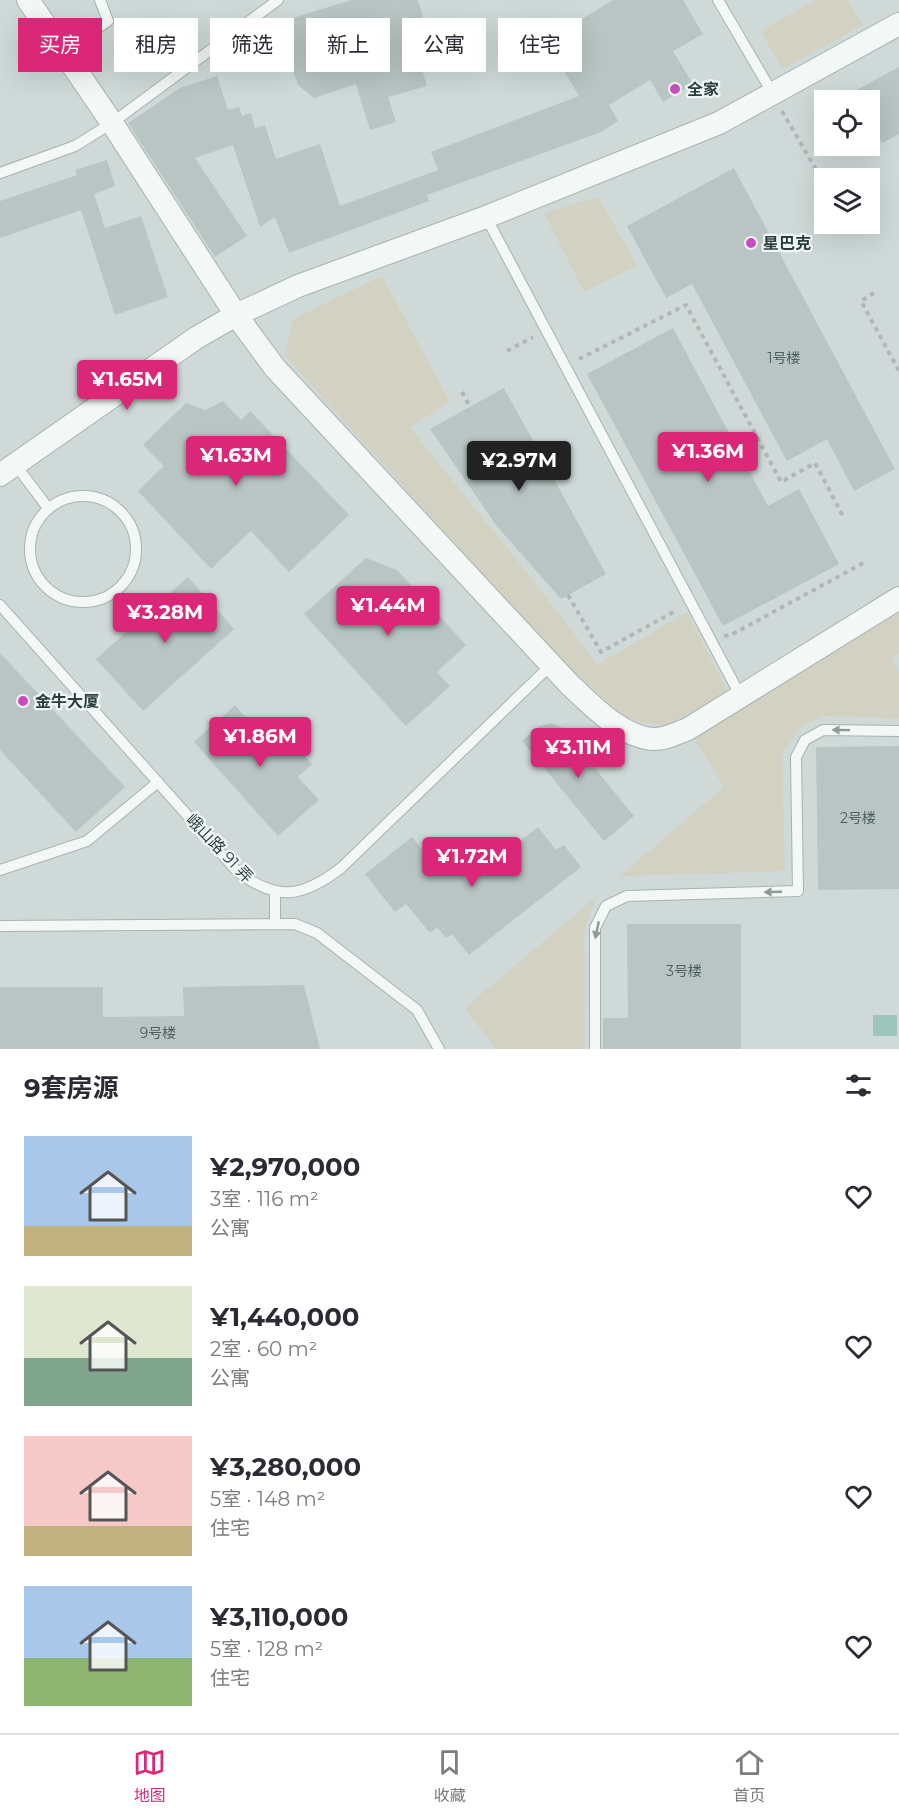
<!DOCTYPE html>
<html lang="zh">
<head>
<meta charset="utf-8">
<style>
  :root { --surface:#fff; --page:#f7f7f7; --text:#2b2b33; --muted:#7c7c81; --line:#e1e1e2; --accent:#db2777 }
  body { margin:0; font-family:Montserrat,"Noto Sans SC",sans-serif; background:var(--page); color:var(--text); height:100vh; display:flex; flex-direction:column; font-size:22px; white-space:nowrap }
  * { box-sizing:border-box; margin:0 }
  p { font-size:20px; color:var(--muted) }
  .icon { flex:none; width:33px; height:33px; fill:none; stroke:currentColor; stroke-width:2; stroke-linecap:round; stroke-linejoin:round }
  .map { position:relative; height:1049px; overflow:hidden }
  .panel { display:flex; flex-direction:column; background:var(--surface); flex:1 }
  .panel>* { flex:none }
  .hud { position:absolute; left:18px; top:18px; width:864px; height:54px; display:flex; gap:12px }
  .buttons { position:absolute; left:814px; top:90px; display:grid; gap:12px }
  .buttons a { display:grid; place-items:center; width:66px; height:66px; border-radius:0px; background:var(--surface); box-shadow:0 6px 24px #0002; font-size:30px }
  .price { position:absolute; translate:-50% -51px; padding:0 14px; border-radius:6px; background:var(--accent); color:#fff; font-size:20px; line-height:39px; filter:drop-shadow(0 2px 3px #0008) }
  .price::after { content:''; position:absolute; left:50%; top:36px; width:18px; height:14px; margin-left:-9px; background:inherit; clip-path:polygon(0 0,100% 0,50% 100%) }
  .price.on { background:#222; color:#fff }
  ul { padding:0; list-style:none }
  li { display:flex; align-items:center; gap:18px; height:150px; padding:0 24px }
  li span { display:grid; place-items:center; flex:none; width:168px; height:120px; border-radius:0px; color:#555 }
  li>.icon { margin-inline-start:auto }
  span .icon { width:72px; height:72px; fill:#fffc; stroke-width:1 }
  li b { font-size:26px }
  h2 { display:flex; justify-content:space-between; align-items:center; height:72px; padding:0 24px; font-size:26px }
  .tag { padding:0 21px; border-radius:0px; background:var(--surface); box-shadow:0 6px 24px #0002; font-size:21px; line-height:54px }
  .tag.on { background:var(--accent); color:#fff }
  .tabs { display:flex; justify-content:space-around; align-items:center; height:84px; border-top:2px solid var(--line); background:var(--surface); font-size:16px; color:var(--muted) }
  .tabs a { display:grid; justify-items:center; gap:3px }
  .tabs .on { color:var(--accent) }
  .map>svg:first-child { display:block }
  .built { fill:#cfdad8; fill-rule:evenodd }
  .green { fill:#d2d1c2 }
  .water { fill:#9dc7bc }
  .building { fill:#b8c5c3 }
  .lines { fill:none; stroke-linecap:round; stroke-linejoin:round }
  .lane-casing { stroke:#a6b3b0; stroke-width:12 }
  .street-casing { stroke:#a6b3b0; stroke-width:24 }
  .path { stroke:#afb8b7; stroke-width:4; stroke-dasharray:4.5 4.5; stroke-linecap:butt }
  .lane { stroke:#f3f7f6; stroke-width:10 }
  .street { stroke:#f3f7f6; stroke-width:22 }
  .oneway { fill:#8e9b99 }
  .poi-dot { fill:#c74cbf; stroke:#f0f6f5; stroke-width:2 }
  .labels { text-anchor:middle; stroke-width:4.5; stroke-linejoin:round; paint-order:stroke }
  .number-label { font-size:14px; fill:#4e605e }
  .poi-label { font-size:16px; font-weight:bold; fill:#2a3f3c; stroke:#f0f6f5; text-anchor:start }
  .street-label { font-size:16px; fill:#2a3f3c; stroke:#f0f6f5 }
</style>
</head>
<body>
<div class="map">
<svg width="899" height="1049" viewBox="0 0 899 1049">
  <rect width="100%" height="100%" fill="#e0e9e7"/>
  <path class="built" d="M0,0H899V1049H0ZM825,100H870V146H825ZM825,178H870V224H825Z"/>
  <g class="green">
    <path d="M816,0H848L863,25L783,69L760,31Z"/>
    <path d="M598,197L637,265L584,292L544,213Z"/>
    <path d="M382,276L450,402L410,427C472,507 539,583 597,665L687,612L728,692L666,726L626,719L554,653L285,356L293,319Z"/>
    <path d="M899,603V653L892,657L899,672V718L822,716L800,728L782,754L785,871L620,876L724,787L688,729Z"/>
    <path d="M597,896L584,931L585,1049H496L465,1008Z"/>
  </g>
  <rect class="water" x="873" y="1015" width="24" height="21"/>
  <g class="building">
    <path d="M351,0H418L427,31L412,36L427,86L388,97L396,122L370,130L356,84L314,98L298,85L282,40L293,18Z"/>
    <path d="M613,0H683L703,34L673,51L693,84L663,102L650,80L609,105L618,121L601,132L427,195L429,201L289,253L275,217L260,227L233,145L195,158L247,236L215,257L128,123L180,88L217,76L228,110L239,107L242,116L251,113L255,128L265,125L276,159L320,144L340,206L438,170L431,152L579,96L546,41Z"/>
    <path d="M899,67V134L882,143L870,121V100H838Z"/>
    <path d="M107,160L115,186L94,194L105,228L141,216L168,297L115,315L81,210L0,238V201L77,175L75,170Z"/>
    <path d="M734,168L895,469L854,491L827,439L787,461L692,284L666,298L627,226Z"/>
    <path d="M673,328L768,506L799,489L839,564L723,626L587,374Z"/>
    <path d="M504,388L606,574L561,599L496,525L430,429Z"/>
    <path d="M223,401L241,420L250,411L349,515L289,572L251,531L211,569L138,491L164,466L143,445L186,403L206,410Z"/>
    <path d="M366,558L397,570L466,645L437,672L450,686L406,726L304,614Z"/>
    <path d="M188,577L234,629L143,711L96,659Z"/>
    <path d="M0,653L125,787L76,832L0,750Z"/>
    <path d="M235,705L262,736L275,723L312,764L298,777L319,800L278,836L194,742Z"/>
    <path d="M551,723L561,727L634,816L604,841L522,741L540,726Z"/>
    <path d="M899,746V889L818,890L816,747Z"/>
    <path d="M538,827L556,850L564,845L581,867L469,955L452,934L446,938L437,927L430,933L406,904L395,912L365,874L412,837L437,869L450,859L467,882Z"/>
    <path d="M627,924H741V1049H603V1018H628Z"/>
    <path d="M304,985L320,1049H0V987H103V1017L184,1016L183,987Z"/>
  </g>
  <g class="lines">
    <g class="lane-casing">
      <g id="lane">
        <path d="M718,0L773,94"/>
        <path d="M64,52L108,21L100,0"/>
        <path d="M0,173L75,146L112,123L278,0"/>
        <path d="M486,217L740,695"/>
        <path d="M15,464L48,508"/>
        <circle cx="83" cy="549" r="53"/>
        <path d="M0,605L236,870C276,902 302,898 341,868L551,665"/>
        <path d="M0,870L87,841L158,782"/>
        <path d="M275,892V924"/>
        <path d="M0,926L295,924L317,933L417,1010L439,1049"/>
        <path d="M595,1049V928L606,906L627,896L798,891L796,757L805,740L823,730L899,731"/>
      </g>
    </g>
    <g class="street-casing">
      <g id="street">
        <path d="M28,0L112,123L236,315L275,368L570,685C592,705 620,736 652,739C665,740 677,733 688,729L899,598"/>
        <path d="M0,475L196,338L236,315L298,286L486,217L719,123L899,24"/>
      </g>
    </g>
    <g class="path">
      <path d="M782,111L825,185"/>
      <path d="M874,293L861,301L899,371"/>
      <path d="M507,351L533,337"/>
      <path d="M579,359L686,305L781,482L815,463L844,518"/>
      <path d="M462,392L470,407"/>
      <path d="M568,595L601,652L677,610"/>
      <path d="M724,636L731,635L867,561"/>
    </g>
    <use href="#lane" class="lane"/>
    <use href="#street" class="street"/>
  </g>
  <defs><path id="oneway-solid" d="M-6-.8H1V-3.2L6.5 0L1 3.2V.8H-6Z" transform="scale(1.5)"/></defs>
  <g class="oneway">
    <use href="#oneway-solid" transform="translate(841 730) rotate(-179)"/>
    <use href="#oneway-solid" transform="translate(773 892) rotate(178)"/>
    <use href="#oneway-solid" transform="translate(597 930) rotate(102)"/>
  </g>
  <g class="poi-dot">
    <circle cx="675" cy="89" r="6"/>
    <circle cx="751" cy="243" r="6"/>
    <circle cx="23" cy="701" r="6"/>
  </g>
  <g class="labels">
    <g class="number-label">
      <text x="784" y="363">1号楼</text>
      <text x="858" y="823">2号楼</text>
      <text x="684" y="976">3号楼</text>
      <text x="158" y="1038">9号楼</text>
    </g>
    <g class="poi-label">
      <text x="687" y="95">全家</text>
      <text x="763" y="249">星巴克</text>
      <text x="35" y="707">金牛大厦</text>
    </g>
    <g class="street-label">
      <text transform="translate(220 848) rotate(46)" y="6">峨山路 91 弄</text>
    </g>
  </g>
</svg>
<div class="buttons">
<a><svg class="icon" aria-label="locate" viewBox="0 0 24 24"><circle cx="12" cy="12" r="6"/><path d="M12 2v4M12 18v4M2 12h4M18 12h4"/></svg></a>
<a><svg class="icon" aria-label="layers" viewBox="0 0 24 24"><path d="M12 4l9 5-9 5-9-5zM3 14l9 5 9-5"/></svg></a>
</div>
<b class="price" style="left:127px;top:411px">¥1.65M</b>
<b class="price" style="left:708px;top:483px">¥1.36M</b>
<b class="price" style="left:236px;top:487px">¥1.63M</b>
<b class="price on" style="left:519px;top:492px">¥2.97M</b>
<b class="price" style="left:388px;top:637px">¥1.44M</b>
<b class="price" style="left:165px;top:644px">¥3.28M</b>
<b class="price" style="left:260px;top:768px">¥1.86M</b>
<b class="price" style="left:578px;top:779px">¥3.11M</b>
<b class="price" style="left:472px;top:888px">¥1.72M</b>
<div class="hud">
<a class="tag on">买房</a>
<a class="tag">租房</a>
<a class="tag">筛选</a>
<a class="tag">新上</a>
<a class="tag">公寓</a>
<a class="tag">住宅</a>
</div>
</div>
<section class="panel">
<h2>9套房源<svg class="icon" aria-label="filters" viewBox="0 0 24 24"><path d="M4 7h16M4 17h16"/><circle cx="9" cy="7" r="2"/><circle cx="15" cy="17" r="2"/></svg></h2>
<ul>
<li><span style="background:linear-gradient(#a9c7e8 75%,#c2b280 0)"><svg class="icon" aria-label="home" viewBox="0 0 24 24"><path d="M3 11l9-7 9 7M6 9v11h12V9"/></svg></span><div><b>¥2,970,000</b><p>3室 · 116 m²</p><p>公寓</p></div><svg class="icon" aria-label="heart" viewBox="0 0 24 24"><path d="M12 20l-8-8c-3-5 5-10 8-4 3-6 11-1 8 4z"/></svg></li>
<li><span style="background:linear-gradient(#dfe7d0 60%,#7fa58c 0)"><svg class="icon" aria-label="home" viewBox="0 0 24 24"><path d="M3 11l9-7 9 7M6 9v11h12V9"/></svg></span><div><b>¥1,440,000</b><p>2室 · 60 m²</p><p>公寓</p></div><svg class="icon" aria-label="heart" viewBox="0 0 24 24"><path d="M12 20l-8-8c-3-5 5-10 8-4 3-6 11-1 8 4z"/></svg></li>
<li><span style="background:linear-gradient(#f6c9c9 75%,#c2b280 0)"><svg class="icon" aria-label="home" viewBox="0 0 24 24"><path d="M3 11l9-7 9 7M6 9v11h12V9"/></svg></span><div><b>¥3,280,000</b><p>5室 · 148 m²</p><p>住宅</p></div><svg class="icon" aria-label="heart" viewBox="0 0 24 24"><path d="M12 20l-8-8c-3-5 5-10 8-4 3-6 11-1 8 4z"/></svg></li>
<li><span style="background:linear-gradient(#a9c7e8 60%,#8fb573 0)"><svg class="icon" aria-label="home" viewBox="0 0 24 24"><path d="M3 11l9-7 9 7M6 9v11h12V9"/></svg></span><div><b>¥3,110,000</b><p>5室 · 128 m²</p><p>住宅</p></div><svg class="icon" aria-label="heart" viewBox="0 0 24 24"><path d="M12 20l-8-8c-3-5 5-10 8-4 3-6 11-1 8 4z"/></svg></li>
</ul>
</section>
<nav class="tabs">
<a class="on"><svg class="icon" aria-label="map" viewBox="0 0 24 24"><path d="M3 6l6-2 6 2 6-2v14l-6 2-6-2-6 2zM9 4v14M15 6v14"/></svg>地图</a>
<a><svg class="icon" aria-label="saved" viewBox="0 0 24 24"><path d="M7 4h10v16l-5-4-5 4z"/></svg>收藏</a>
<a><svg class="icon" aria-label="home" viewBox="0 0 24 24"><path d="M3 11l9-7 9 7M6 9v11h12V9"/></svg>首页</a>
</nav>
</body>
</html>
